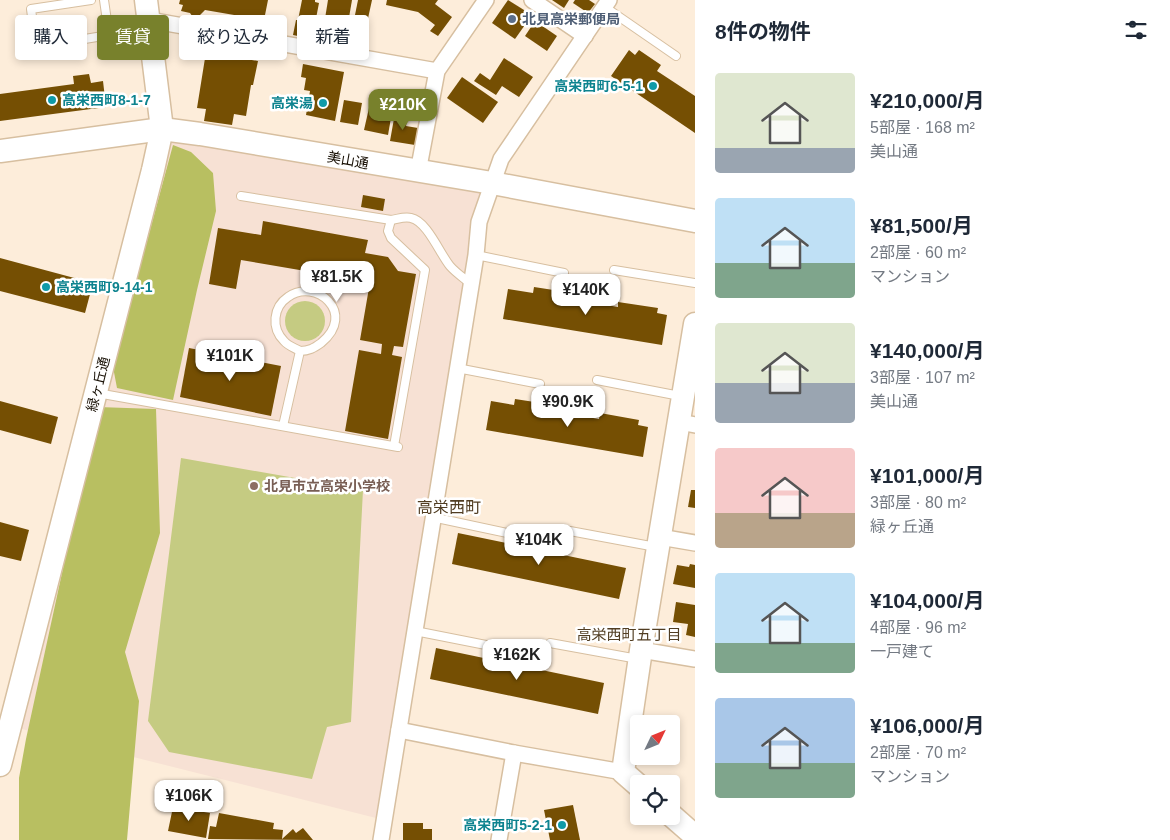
<!DOCTYPE html>
<html lang="ja">
<head>
<meta charset="utf-8">
<style>
  :root { --surface:#fff; --page:#f6f6f7; --text:#1f2937; --muted:#747a83; --accent:#78812c }
  body { margin:0; font-family:Arial,"Noto Sans JP",sans-serif; background:var(--page); color:var(--text); height:100vh; display:flex; flex-direction:column; font-size:19px; white-space:nowrap }
  * { box-sizing:border-box; margin:0 }
  p { font-size:16px; color:var(--muted) }
  .icon { flex:none; width:28px; height:28px; fill:none; stroke:currentColor; stroke-width:2; stroke-linecap:round; stroke-linejoin:round }
  .map { position:relative; flex:1; overflow:hidden }
  .drawer { display:flex; flex-direction:column; background:var(--surface); width:475px }
  .drawer>* { flex:none }
  .top-card { position:absolute; left:15px; top:15px; width:475px; height:45px; display:flex; gap:10px }
  .needle { width:32px; rotate:47deg }
  .fabs { position:absolute; left:630px; top:715px; display:grid; gap:10px }
  .fabs a { display:grid; place-items:center; width:50px; height:50px; border-radius:5px; background:var(--surface); box-shadow:0 2px 8px #0003; font-size:25px }
  .price { position:absolute; translate:-50% -42px; padding:0 11px; border-radius:10px; background:#fff; color:#222; font-size:16px; line-height:32px; filter:drop-shadow(0 1px 2px #0008) }
  .price::after { content:''; position:absolute; left:50%; top:30px; width:15px; height:11px; margin-left:-8px; background:inherit; clip-path:polygon(0 0,100% 0,50% 100%) }
  .price.selected { background:var(--accent); color:#fff }
  ul { padding:0; list-style:none }
  li { display:flex; align-items:center; gap:15px; height:125px; padding:0 20px }
  li span { display:grid; place-items:center; flex:none; width:140px; height:100px; border-radius:5px; color:#555 }
  li>.icon { margin-inline-start:auto }
  span .icon { width:60px; height:60px; fill:#fffc; stroke-width:1 }
  li b { font-size:21px }
  h2 { display:flex; justify-content:space-between; align-items:center; height:60px; padding:0 20px; font-size:21px }
  .chip { padding:0 18px; border-radius:5px; background:var(--surface); box-shadow:0 2px 8px #0003; font-size:18px; line-height:45px }
  .chip.selected { background:var(--accent); color:#fff }
  main { display:flex; flex:1; min-height:0 }
  .map>svg:first-child { display:block }
  .education { fill:#f7e1d4 }
  .green { fill:#c5cb82 }
  .forest { fill:#b8bf61 }
  .building { fill:#754f03 }
  .lines { fill:none; stroke-linecap:round; stroke-linejoin:round }
  .lane-casing { stroke:#d7bfa0; stroke-width:10 }
  .street-casing { stroke:#d7bfa0; stroke-width:18 }
  .secondary-casing { stroke:#d7bfa0; stroke-width:25 }
  .lane { stroke:#fff; stroke-width:8 }
  .street { stroke:#fff; stroke-width:15 }
  .secondary { stroke:#fff; stroke-width:22 }
  .service-dot { fill:#5c6f8a; stroke:#fff; stroke-width:2 }
  .culture-dot { fill:#0f9aa8; stroke:#fff; stroke-width:2 }
  .education-dot { fill:#8d6e63; stroke:#fff; stroke-width:2 }
  .labels { text-anchor:middle; stroke-width:5; stroke-linejoin:round; paint-order:stroke }
  .service-label { font-size:14px; font-weight:bold; fill:#4e5e75; stroke:#fff; text-anchor:start }
  .culture-label { font-size:14px; font-weight:bold; fill:#0d838f; stroke:#fff; text-anchor:end }
  .street-label { font-size:14px; fill:#191106; stroke:#fff }
  .education-label { font-size:14px; font-weight:bold; fill:#785e54; stroke:#fff; text-anchor:start }
  .neighbourhood-label { font-size:15px; fill:#513d22; stroke:#fff }
  .quarter-label { font-size:16px; fill:#513d22; stroke:#fff }
</style>
</head>
<body>
<main>
<div class="map">
<svg width="695" height="840" viewBox="0 0 695 840">
  <rect width="100%" height="100%" fill="#fdedda"/>
  <path class="education" d="M162,129L492,183L384,820L10,726Z"/>
  <g class="green">
    <circle cx="305" cy="321" r="20"/>
    <path d="M181,458L363,490L351,722L327,727L312,779L169,752L148,721Z"/>
  </g>
  <g class="forest">
    <path d="M173,145L191,152L213,173L216,211L197,290L173,400L117,388L113,367Z"/>
    <path d="M98,407L156,409L160,533L125,652L139,701L127,840H19V778L26,739Z"/>
  </g>
  <g class="building">
    <path d="M180,0H268L264,20L205,10L195,20L190,13L181,11L183,5L179,4Z"/>
    <path d="M302,0H315V2L319,3L312,39L293,35L296,20H298Z"/>
    <path d="M328,0H352L346,35L323,31Z"/>
    <path d="M358,0H372L367,23L354,20Z"/>
    <path d="M387,0H438L435,4L452,17L438,36L430,31L435,25L418,12L386,5Z"/>
    <path d="M508,0L532,15L515,39L492,23Z"/>
    <path d="M552,0H569L564,8Z"/>
    <path d="M575,0H589L595,4L588,13L573,3Z"/>
    <path d="M535,21L557,36L547,51L525,36Z"/>
    <path d="M629,50L635,55L639,50L661,65L657,71L695,96V133L611,76Z"/>
    <path d="M206,52L258,61L253,85H251L246,116L234,114L232,125L204,121L206,109L197,108Z"/>
    <path d="M504,58L533,77L519,97L502,86L496,95L474,81L480,73L490,80Z"/>
    <path d="M303,64L344,72L335,121L306,115L310,91L304,90L306,78L301,77Z"/>
    <path d="M89,74L91,83L103,81L106,107L0,121V94L74,84L73,76Z"/>
    <path d="M462,77L498,102L483,123L447,98Z"/>
    <path d="M344,100L362,103L358,125L340,122Z"/>
    <path d="M369,108L392,112L388,135L364,130Z"/>
    <path d="M395,113L408,115L406,126L418,128L415,145L390,141Z"/>
    <path d="M363,195L385,199L383,211L361,207Z"/>
    <path d="M263,221L368,240L365,253L388,257L398,271L416,274L403,347L394,346L392,355L402,357L388,439L345,431L359,350L381,354L382,344L360,340L370,282L241,260L236,289L209,284L218,228L261,235Z"/>
    <path d="M0,258L93,283L85,313L0,291Z"/>
    <path d="M534,287L560,291L559,297L618,307V302L658,308L657,313L667,315L662,345L503,319L508,289L533,293Z"/>
    <path d="M189,348L281,366L271,416L180,397Z"/>
    <path d="M515,399L541,403L540,409L599,419L600,413L639,420L638,425L648,427L643,457L486,430L491,401L514,405Z"/>
    <path d="M0,401L58,417L51,444L0,430Z"/>
    <path d="M691,490H695V508L688,507Z"/>
    <path d="M0,522L29,530L21,561L0,556Z"/>
    <path d="M458,533L626,568L619,599L452,564Z"/>
    <path d="M690,564L695,565V588L673,584L677,565L689,567Z"/>
    <path d="M676,602L695,605V637L686,635L688,624L673,622Z"/>
    <path d="M436,648L604,683L598,714L430,679Z"/>
    <path d="M573,805L580,840H550L544,810Z"/>
    <path d="M173,807L210,813L206,838L168,831Z"/>
    <path d="M219,813L274,823L273,829L283,830L282,839L293,829L296,833L303,828L313,840L208,839L210,826L216,827Z"/>
    <path d="M403,823H423V829H432V840H403Z"/>
  </g>
  <g class="lines">
    <g class="lane-casing">
      <g id="lane">
        <path d="M91,0L31,9L36,47L109,35L104,0"/>
        <path d="M605,7L676,56"/>
        <path d="M241,196L391,220C398,219 405,216 411,218C427,221 440,254 450,266C456,273 464,278 471,284"/>
        <path d="M391,220L388,231L391,238L425,270L394,446"/>
        <path d="M476,255L564,273"/>
        <path d="M614,270L695,283"/>
        <path d="M457,368L540,384"/>
        <path d="M597,380L680,396"/>
        <path d="M97,393L398,447"/>
        <path d="M283,426L300,351C295,348 288,346 284,341C271,328 273,307 288,297C315,277 358,313 321,343C314,348 309,351 300,351"/>
        <path d="M432,517L516,535"/>
        <path d="M570,531L656,547"/>
        <path d="M415,631L496,647"/>
        <path d="M550,643L638,659"/>
      </g>
    </g>
    <g class="street-casing">
      <g id="street">
        <path d="M532,0L585,36"/>
        <path d="M149,20L437,71"/>
        <path d="M418,172L437,71L486,0"/>
        <path d="M679,422L695,425"/>
        <path d="M660,537L695,543"/>
        <path d="M641,650L695,659"/>
        <path d="M399,730L514,753L623,772"/>
        <path d="M381,840L476,255L479,222L501,159L609,0"/>
        <path d="M499,840L514,753"/>
      </g>
    </g>
    <g class="secondary-casing">
      <g id="secondary">
        <path d="M0,151L162,129L200,134L492,183L695,221"/>
        <path d="M0,765L153,170L162,129L146,0"/>
        <path d="M639,786L623,772L641,650L695,324"/>
        <path d="M671,815L695,836"/>
      </g>
    </g>
    <use href="#lane" class="lane"/>
    <use href="#street" class="street"/>
    <use href="#secondary" class="secondary"/>
  </g>
  <circle class="service-dot" cx="512" cy="19" r="5"/>
  <g class="culture-dot">
    <circle cx="653" cy="86" r="5"/>
    <circle cx="52" cy="100" r="5"/>
    <circle cx="323" cy="103" r="5"/>
    <circle cx="46" cy="287" r="5"/>
    <circle cx="562" cy="825" r="5"/>
  </g>
  <circle class="education-dot" cx="254" cy="486" r="5"/>
  <g class="labels">
    <g class="service-label">
      <text x="522" y="24">北見高栄郵便局</text>
    </g>
    <g class="culture-label">
      <text x="643" y="91">高栄西町6-5-1</text>
      <text x="62" y="105" text-anchor="start">高栄西町8-1-7</text>
      <text x="313" y="108">高栄湯</text>
      <text x="56" y="292" text-anchor="start">高栄西町9-14-1</text>
      <text x="552" y="830">高栄西町5-2-1</text>
    </g>
    <g class="street-label">
      <text transform="translate(348 160) rotate(10)" y="5">美山通</text>
      <text transform="translate(98 384) rotate(-76)" y="5">緑ヶ丘通</text>
    </g>
    <g class="education-label">
      <text x="264" y="491">北見市立高栄小学校</text>
    </g>
    <g class="neighbourhood-label">
      <text x="629" y="640">高栄西町五丁目</text>
    </g>
    <g class="quarter-label">
      <text x="449" y="513">高栄西町</text>
    </g>
  </g>
</svg>
<div class="fabs">
<a><svg class="needle" viewBox="-14 -14 28 28"><path d="M0-13l5 13h-10z" fill="#e53935"/><path d="M0 13l5-13h-10z" fill="#747a83"/></svg></a>
<a><svg class="icon" aria-label="locate" viewBox="0 0 24 24"><circle cx="12" cy="12" r="6"/><path d="M12 2v4M12 18v4M2 12h4M18 12h4"/></svg></a>
</div>
<b class="price selected" style="left:403px;top:131px">¥210K</b>
<b class="price" style="left:337px;top:303px">¥81.5K</b>
<b class="price" style="left:586px;top:316px">¥140K</b>
<b class="price" style="left:230px;top:382px">¥101K</b>
<b class="price" style="left:568px;top:428px">¥90.9K</b>
<b class="price" style="left:539px;top:566px">¥104K</b>
<b class="price" style="left:517px;top:681px">¥162K</b>
<b class="price" style="left:189px;top:822px">¥106K</b>
<div class="top-card">
<a class="chip">購入</a>
<a class="chip selected">賃貸</a>
<a class="chip">絞り込み</a>
<a class="chip">新着</a>
</div>
</div>
<section class="drawer">
<h2>8件の物件<svg class="icon" aria-label="filters" viewBox="0 0 24 24"><path d="M4 7h16M4 17h16"/><circle cx="9" cy="7" r="2"/><circle cx="15" cy="17" r="2"/></svg></h2>
<ul>
<li><span style="background:linear-gradient(#dfe7d0 75%,#9aa5b1 0)"><svg class="icon" aria-label="home" viewBox="0 0 24 24"><path d="M3 11l9-7 9 7M6 9v11h12V9"/></svg></span><div><b>¥210,000/月</b><p>5部屋 · 168 m²</p><p>美山通</p></div></li>
<li><span style="background:linear-gradient(#bfe0f5 65%,#7fa58c 0)"><svg class="icon" aria-label="home" viewBox="0 0 24 24"><path d="M3 11l9-7 9 7M6 9v11h12V9"/></svg></span><div><b>¥81,500/月</b><p>2部屋 · 60 m²</p><p>マンション</p></div></li>
<li><span style="background:linear-gradient(#dfe7d0 60%,#9aa5b1 0)"><svg class="icon" aria-label="home" viewBox="0 0 24 24"><path d="M3 11l9-7 9 7M6 9v11h12V9"/></svg></span><div><b>¥140,000/月</b><p>3部屋 · 107 m²</p><p>美山通</p></div></li>
<li><span style="background:linear-gradient(#f6c9c9 65%,#b9a48a 0)"><svg class="icon" aria-label="home" viewBox="0 0 24 24"><path d="M3 11l9-7 9 7M6 9v11h12V9"/></svg></span><div><b>¥101,000/月</b><p>3部屋 · 80 m²</p><p>緑ヶ丘通</p></div></li>
<li><span style="background:linear-gradient(#bfe0f5 70%,#7fa58c 0)"><svg class="icon" aria-label="home" viewBox="0 0 24 24"><path d="M3 11l9-7 9 7M6 9v11h12V9"/></svg></span><div><b>¥104,000/月</b><p>4部屋 · 96 m²</p><p>一戸建て</p></div></li>
<li><span style="background:linear-gradient(#a9c7e8 65%,#7fa58c 0)"><svg class="icon" aria-label="home" viewBox="0 0 24 24"><path d="M3 11l9-7 9 7M6 9v11h12V9"/></svg></span><div><b>¥106,000/月</b><p>2部屋 · 70 m²</p><p>マンション</p></div></li>
</ul>
</section>
</main>
</body>
</html>
